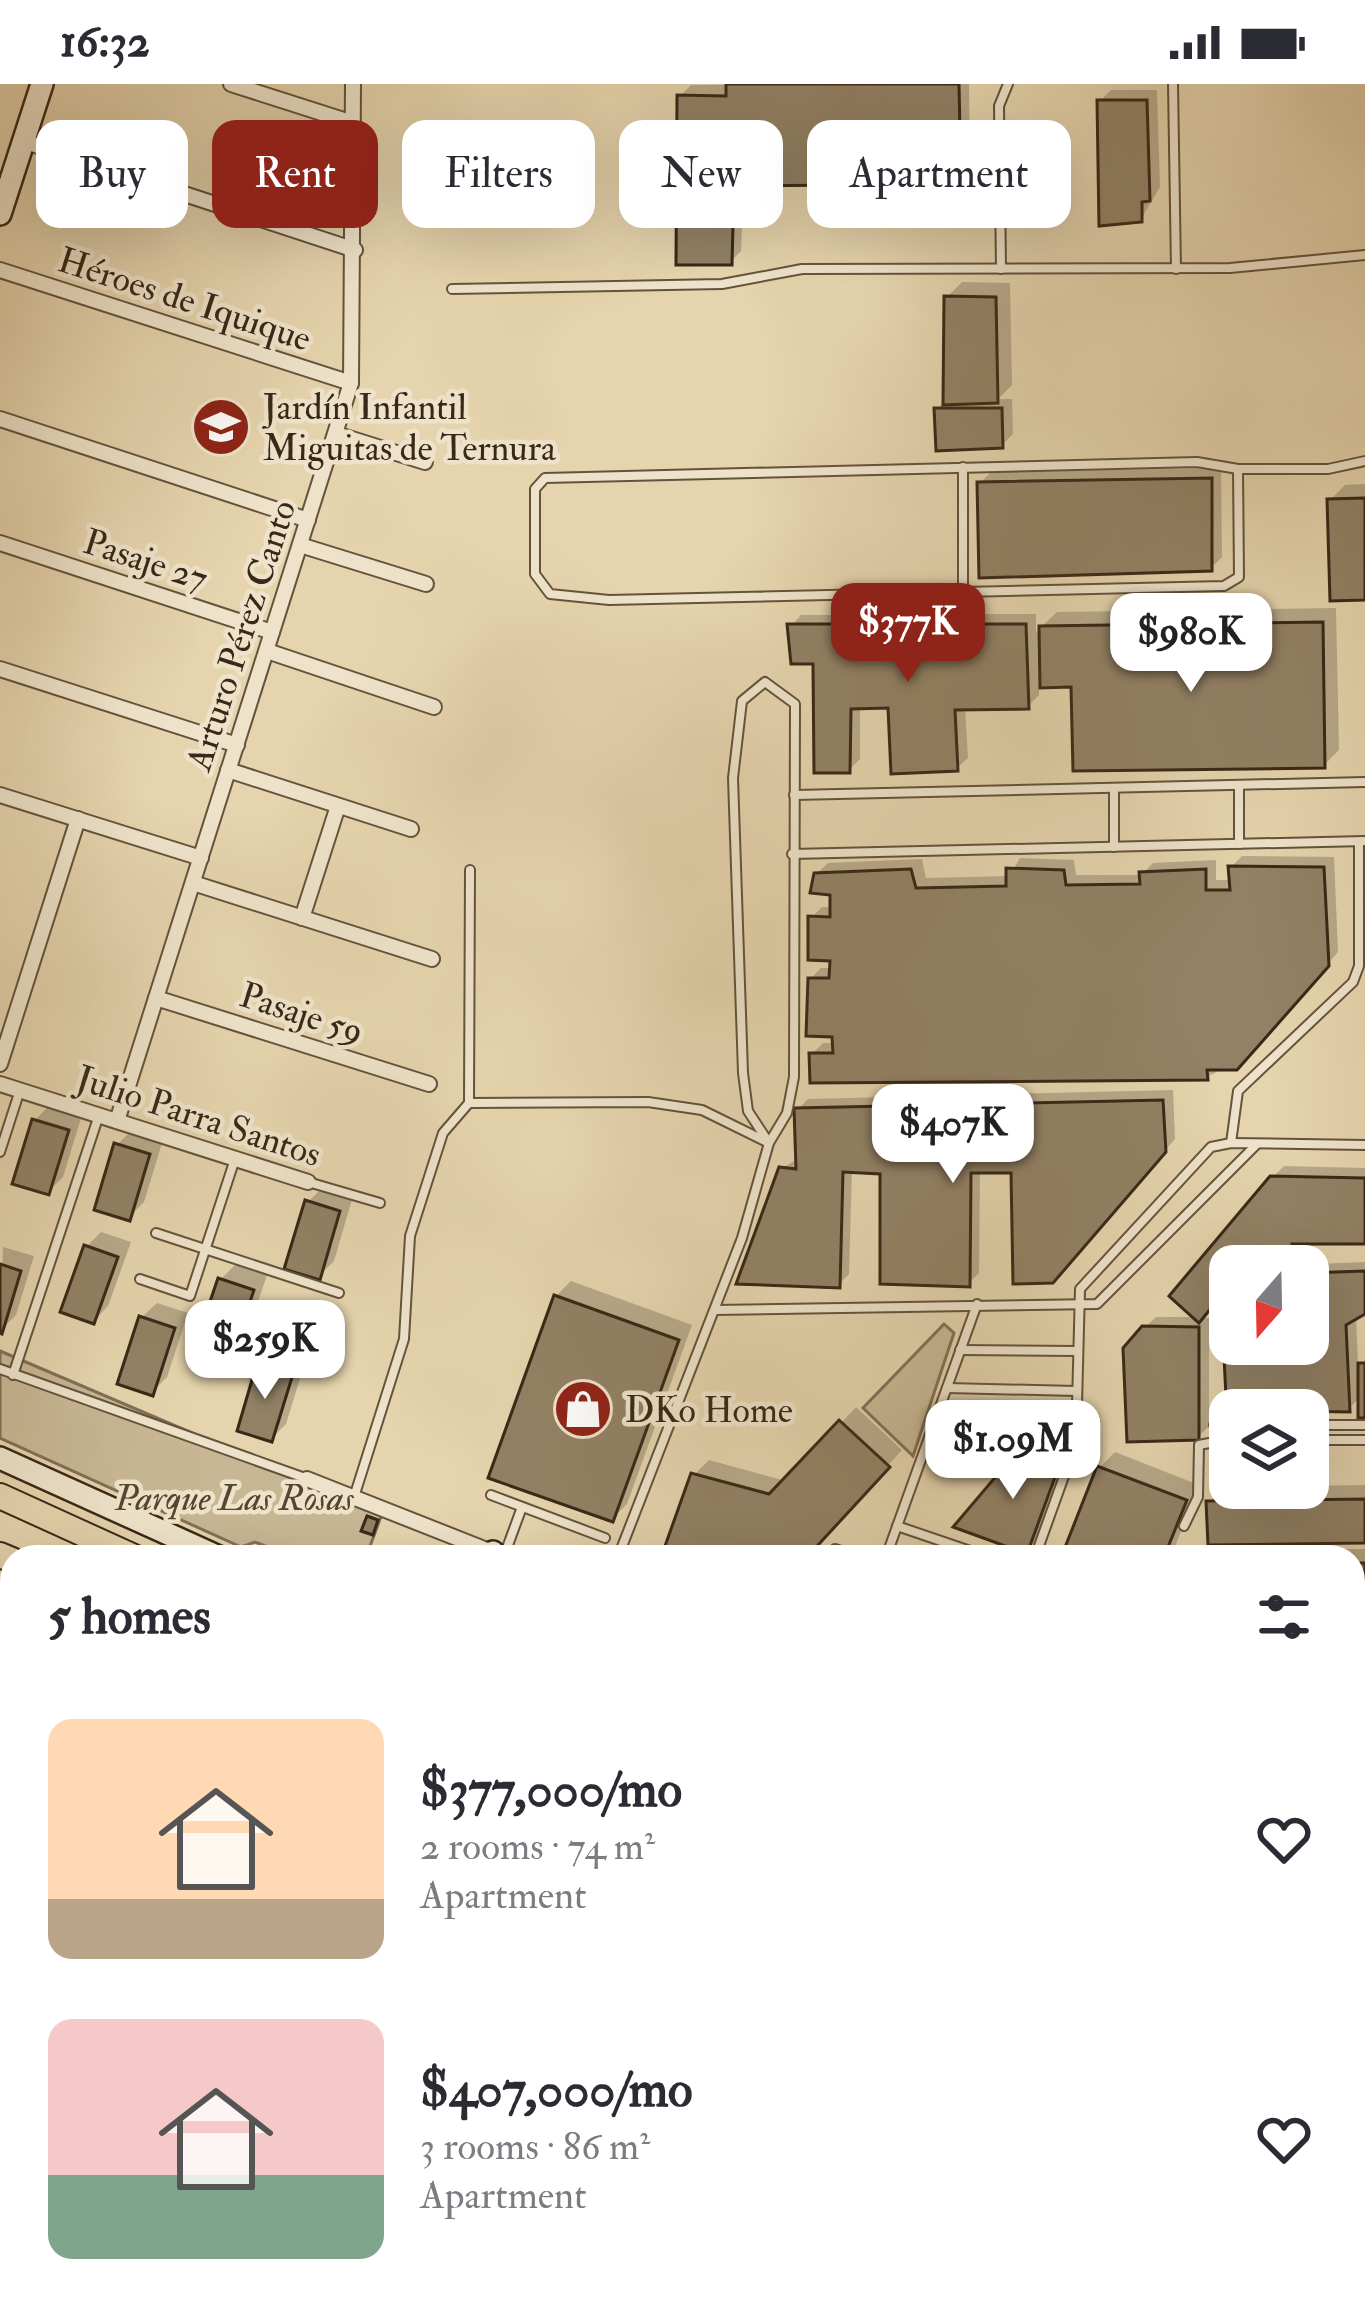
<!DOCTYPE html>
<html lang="en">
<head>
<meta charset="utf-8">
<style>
  :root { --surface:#fff; --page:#f2f2f3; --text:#2b2b33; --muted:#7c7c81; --accent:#8f2418 }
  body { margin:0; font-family:"IM FELL Double Pica",serif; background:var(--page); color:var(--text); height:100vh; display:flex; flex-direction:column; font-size:45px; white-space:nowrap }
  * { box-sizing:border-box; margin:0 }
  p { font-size:39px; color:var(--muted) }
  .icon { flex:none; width:66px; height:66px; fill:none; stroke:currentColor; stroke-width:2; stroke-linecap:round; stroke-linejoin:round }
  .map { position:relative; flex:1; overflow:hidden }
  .side { position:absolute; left:0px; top:1461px; width:1365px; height:771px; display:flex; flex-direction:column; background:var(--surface); border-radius:36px 36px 0 0; box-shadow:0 12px 48px #0002 }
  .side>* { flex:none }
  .top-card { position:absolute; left:36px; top:36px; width:1293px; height:108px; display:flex; gap:24px }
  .needle { width:78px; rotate:200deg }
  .controls { position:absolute; left:1209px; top:1161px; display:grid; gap:24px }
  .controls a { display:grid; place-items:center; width:120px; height:120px; border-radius:24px; background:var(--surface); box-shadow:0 12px 48px #0002; font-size:60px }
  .price { position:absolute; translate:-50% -102px; padding:0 27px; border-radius:24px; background:#fff; color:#222; font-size:39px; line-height:78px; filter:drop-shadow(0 3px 6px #0008) }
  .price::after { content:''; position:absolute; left:50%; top:72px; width:36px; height:27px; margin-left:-18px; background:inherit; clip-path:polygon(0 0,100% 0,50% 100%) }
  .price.on { background:var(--accent); color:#fff }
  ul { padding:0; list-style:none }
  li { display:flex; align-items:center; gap:36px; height:300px; padding:0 48px }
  li span { display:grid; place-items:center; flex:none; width:336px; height:240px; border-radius:24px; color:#555 }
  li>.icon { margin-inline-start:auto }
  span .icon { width:144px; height:144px; fill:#fffc; stroke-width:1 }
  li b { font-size:51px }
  h2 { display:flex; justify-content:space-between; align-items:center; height:144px; padding:0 48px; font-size:51px }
  .chip { padding:0 42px; border-radius:24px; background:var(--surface); box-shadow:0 12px 48px #0002; font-size:42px; line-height:108px }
  .chip.on { background:var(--accent); color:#fff }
  .status { display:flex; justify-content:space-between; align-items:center; height:84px; padding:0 60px; background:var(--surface); direction:ltr }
  .status svg { height:33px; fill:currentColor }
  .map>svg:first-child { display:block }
  .green { fill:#c8b794; stroke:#807056; stroke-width:3 }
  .shadow { fill:#0003 }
  .building { fill:#928165; stroke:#392817; stroke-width:3 }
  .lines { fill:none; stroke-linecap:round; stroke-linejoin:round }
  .lane-casing { stroke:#64533c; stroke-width:12 }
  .street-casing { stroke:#64533c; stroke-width:18 }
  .secondary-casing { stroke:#392817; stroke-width:26 }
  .primary-casing { stroke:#392817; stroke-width:26 }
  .highway-casing { stroke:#392817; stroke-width:28 }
  .lane { stroke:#eee3ca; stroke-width:8 }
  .street { stroke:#eee3ca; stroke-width:14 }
  .secondary { stroke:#eee3ca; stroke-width:21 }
  .primary { stroke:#e5d4ad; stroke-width:21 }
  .highway { stroke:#e5d4ad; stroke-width:24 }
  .labels { text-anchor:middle; stroke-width:9; stroke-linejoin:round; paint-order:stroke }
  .street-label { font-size:36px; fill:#392817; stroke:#eee3ca }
  .poi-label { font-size:36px; fill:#392817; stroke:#eee3ca; text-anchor:start }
  .park-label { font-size:36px; font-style:italic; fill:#564530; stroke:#eee3ca }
</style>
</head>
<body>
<div class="status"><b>16:32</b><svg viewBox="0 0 49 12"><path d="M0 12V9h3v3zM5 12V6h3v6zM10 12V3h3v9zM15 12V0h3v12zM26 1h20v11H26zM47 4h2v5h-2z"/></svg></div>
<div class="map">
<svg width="1365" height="2230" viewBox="0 0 1365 2230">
  <rect width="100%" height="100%" fill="#e5d4ad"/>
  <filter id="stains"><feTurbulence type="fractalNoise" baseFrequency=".00167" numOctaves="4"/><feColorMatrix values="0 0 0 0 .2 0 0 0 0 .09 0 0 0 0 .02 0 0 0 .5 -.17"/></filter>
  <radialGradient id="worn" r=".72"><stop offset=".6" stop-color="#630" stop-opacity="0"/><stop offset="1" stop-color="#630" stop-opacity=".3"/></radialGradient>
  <g class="green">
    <path d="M944,1240L954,1249L913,1372L863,1324Z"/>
    <path d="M0,1267L382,1430L366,1473H295L255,1458L241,1463L0,1354Z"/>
  </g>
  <g class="shadow">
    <path d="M969,0L970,86L959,97L744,99L741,167L730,178L680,12L691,1Z"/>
    <path d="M1111,6H1157L1160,103L1141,135L1100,17Z"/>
    <path d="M962,198L1010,199L1012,301L998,315H1012L1013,350L1002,361L937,326L946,316L947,213Z"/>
    <path d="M1221,384L1222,473L1211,484L980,399L991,388Z"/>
    <path d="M1365,400V513L1330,416L1345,401Z"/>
    <path d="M1336,524L1339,666L1324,681L1074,600L1039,601V611L1028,622L965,623L968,674L957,684L891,621H860V675L849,686L816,577L791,542L801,531L1036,530V548L1057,528Z"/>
    <path d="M1242,772L1334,773L1338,868L1248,971L1207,993L812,970L823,959H835L810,895L821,884H833V874L811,834L822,823H833V808L816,790L828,779L922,775L926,794L1009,792L1020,774L1074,776L1076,791H1141L1153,779L1216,776V796H1232L1231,783Z"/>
    <path d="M1173,1006L1175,1055L1063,1185L1014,1086H980L979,1189L968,1200L883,1087L852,1086L849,1190L838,1201L781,1085L799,1074L797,1026L808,1015Z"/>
    <path d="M49,1022L82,1031L63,1093L48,1108L34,1037Z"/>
    <path d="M132,1046L163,1056L144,1118L129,1133L117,1061Z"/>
    <path d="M1284,1082L1365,1084V1157H1302L1292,1174L1252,1173L1244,1182H1230V1199L1200,1234H1209V1342L1198,1353L1144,1244L1156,1233H1197L1272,1094Z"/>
    <path d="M323,1103L353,1112L334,1177L319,1192L308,1118Z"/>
    <path d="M101,1148L131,1158L108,1222L94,1237L86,1163Z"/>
    <path d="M3,1163L34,1172L16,1231L1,1246Z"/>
    <path d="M1365,1178V1227L1356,1230L1358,1283L1365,1276V1331L1361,1313L1348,1325L1229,1330L1225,1234L1230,1227V1260H1308V1182H1264Z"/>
    <path d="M236,1180L267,1191L245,1256L231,1271L221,1195Z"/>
    <path d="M571,1197L692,1241L627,1420L612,1435L556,1212Z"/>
    <path d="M157,1219L188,1229L167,1293L152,1308L142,1233Z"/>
    <path d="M275,1266L306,1275L286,1340L272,1354L260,1281Z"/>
    <path d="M856,1323L902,1366L804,1473H704L694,1391L709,1376L786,1397Z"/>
    <path d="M1033,1356L1076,1357L1042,1451L1027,1466L1017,1372Z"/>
    <path d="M1115,1368L1199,1401L1171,1473L1066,1469L1100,1383Z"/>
    <path d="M1365,1401V1456L1209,1418L1224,1403Z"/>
    <path d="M1281,1465H1365V1545H1353V1473H1273Z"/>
    <path d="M1254,1469V1473H1189Z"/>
    <path d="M1353,1573L1363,1574L1360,1609L1353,1616Z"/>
    <path d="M487,2220H608L604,2230H517Z"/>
  </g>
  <g class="building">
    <path d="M726,0H959L961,100L734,102L732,181H676L677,11L726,12Z"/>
    <path d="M1097,16H1147L1150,117L1142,118V138L1099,142Z"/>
    <path d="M944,212L996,213L998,319L943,321Z"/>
    <path d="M934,324H1002L1003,364L936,367Z"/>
    <path d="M1212,394V487L979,494L977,398Z"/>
    <path d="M1365,414V516L1330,517L1327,415Z"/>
    <path d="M1323,538L1325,684L1073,687L1071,603L1040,604L1039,542Z"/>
    <path d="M787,540H1026L1029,625L955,626L958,687L891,690L888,624L851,625L850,689H814L813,580H791Z"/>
    <path d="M1228,782L1324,783L1329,882L1237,986H1207L1208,996L810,999L809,969H833L832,953L806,952L808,894H829L830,877L808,876V832L830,833V811L810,809L814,789L911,785L916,804L1006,802V784L1064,786L1066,801L1140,800L1139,788L1206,785V806H1230Z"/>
    <path d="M1163,1016L1166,1068L1053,1199L1013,1200L1011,1089H971L970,1203L880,1200V1090L843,1088L840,1204L736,1200L779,1083L796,1085L794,1024Z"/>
    <path d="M32,1035L69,1046L49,1111L12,1100Z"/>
    <path d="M114,1059L150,1070L130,1137L94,1126Z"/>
    <path d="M1270,1092L1365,1094V1160H1292L1293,1177L1251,1176L1246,1182H1230V1201L1199,1239L1169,1212Z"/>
    <path d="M305,1116L340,1127L320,1196L284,1185Z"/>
    <path d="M84,1161L118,1173L94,1240L60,1228Z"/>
    <path d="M0,1180L21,1187L2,1250L0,1249Z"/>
    <path d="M1365,1187V1230L1346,1241L1350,1328L1230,1326L1227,1333L1222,1233L1230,1221V1260H1308V1189Z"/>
    <path d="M218,1194L254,1206L231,1274L195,1262Z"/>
    <path d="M554,1211L679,1256L613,1438L488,1394Z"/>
    <path d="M139,1232L175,1244L153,1312L117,1300Z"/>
    <path d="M1142,1242L1199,1243V1356L1127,1358L1123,1264Z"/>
    <path d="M257,1279L293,1290L272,1358L237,1347Z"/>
    <rect x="1358" y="1279" width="7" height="55"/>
    <path d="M839,1336L890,1383L807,1473H696L665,1462L691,1389L769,1410Z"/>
    <path d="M1015,1370L1063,1371L1027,1470L953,1443Z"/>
    <path d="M1097,1382L1187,1416L1164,1473L1062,1471Z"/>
    <path d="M1365,1415V1459L1208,1461L1206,1417Z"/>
    <path d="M367,1432L378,1436L373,1451L361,1447Z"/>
    <rect x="1353" y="1479" width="12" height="69"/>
    <path d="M477,2220H600L596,2230H507Z"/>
    <path d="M664,2220H777L774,2230H694Z"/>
    <path d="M829,2220H1112L1109,2230H826Z"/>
  </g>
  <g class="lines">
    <g class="lane-casing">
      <g id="lane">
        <path d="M1173,0L1176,185"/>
        <path d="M1001,185L999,22L1008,0"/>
        <path d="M452,205L722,200L802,185L1230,184L1365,171"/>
        <path d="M963,383V509"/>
        <path d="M1238,385L1239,493L1224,502L609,516L550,510L535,490V405L545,394L1197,378L1238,385H1328L1365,377"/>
        <path d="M794,711L1365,698"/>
        <path d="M1239,760V702"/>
        <path d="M1114,763V705"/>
        <path d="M792,770L1365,757"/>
        <path d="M469,1019L648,1018L702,1026L767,1058"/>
        <path d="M1231,1059L1238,1007L1353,898L1359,882V758"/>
        <path d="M0,1068L20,1006"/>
        <path d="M308,1098L380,1119"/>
        <path d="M156,1149L339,1209"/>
        <path d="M140,1195L190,1212L235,1075"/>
        <path d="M715,1226L1097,1220L1256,1061"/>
        <path d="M960,1266L1076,1267"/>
        <path d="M0,1285L305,1394"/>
        <path d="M13,1291L99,1031"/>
        <path d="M947,1304L1076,1307"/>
        <path d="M1214,1341H1230"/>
        <path d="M1308,1341H1365"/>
        <path d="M932,1346L1077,1350"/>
        <path d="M1308,1356H1365"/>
        <path d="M355,1410L404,1255L410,1152L443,1049L469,1019L470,786"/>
        <path d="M491,1411L605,1454"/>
        <path d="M897,1442L988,1473"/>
        <path d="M1184,1442L1198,1413L1199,1361L1230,1355"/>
        <path d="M504,1472L522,1423"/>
        <path d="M618,1473L742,1154L769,1059L787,1029L794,993L795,620L765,598L742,617L733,694L743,989L748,1027L769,1059"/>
        <path d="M823,1473L835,1465L859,1473"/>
        <path d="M886,1473L977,1220"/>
        <path d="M1035,1473L1076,1359L1080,1205L1211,1063L1231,1059L1365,1061"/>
        <path d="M1353,1557H1365"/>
        <path d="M0,1559L12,1563"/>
        <path d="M0,1593L12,1589"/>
        <path d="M1353,1634L1365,1619"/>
        <path d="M0,1724L12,1686"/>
        <path d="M0,2067L12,2070"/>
        <path d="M217,2220L222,2230"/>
        <path d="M67,2230L70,2220"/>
        <path d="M171,2230L177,2220"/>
        <path d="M634,2230L637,2220"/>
      </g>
    </g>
    <g class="street-casing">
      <g id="street">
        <path d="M231,0L353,39"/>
        <path d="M23,57L355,166"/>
        <path d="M0,186L351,299"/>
        <path d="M0,335L308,436"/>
        <path d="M336,350L425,378"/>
        <path d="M0,459L272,548"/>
        <path d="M300,461L426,500"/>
        <path d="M267,567L434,623"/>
        <path d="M0,585L237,661"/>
        <path d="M228,686L411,745"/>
        <path d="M0,711L201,774"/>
        <path d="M193,799L432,875"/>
        <path d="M302,834L338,722"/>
        <path d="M156,914L429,1000"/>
        <path d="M0,980L78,735"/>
        <path d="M0,1000L308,1098"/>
        <path d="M117,1037L351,299L353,0"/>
        <path d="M307,1395L497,1470"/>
      </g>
    </g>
    <g class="secondary-casing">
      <g id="secondary">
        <path d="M0,130L42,0"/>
        <path d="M0,1374L219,1473"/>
        <path d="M493,1468L496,1473"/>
        <path d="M0,1524L12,1529"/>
        <path d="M1353,1697L1365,1687"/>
        <path d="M1353,2159L1365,2176"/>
      </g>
    </g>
    <g class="primary-casing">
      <g id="primary">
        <path d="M1353,1974L1365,1975"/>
        <path d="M1353,2018L1365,2004"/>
        <path d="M1353,2113L1365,2134"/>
      </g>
    </g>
    <g class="highway-casing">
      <g id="highway">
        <path d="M0,1412L134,1473"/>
        <path d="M0,1471L12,1476"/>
        <path d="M0,1509L12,1511"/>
        <path d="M1353,1758L1365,1748"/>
        <path d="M1353,1903L1365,1906"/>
        <path d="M1353,1939L1365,1943"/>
        <path d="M1353,2077L1365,2100"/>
      </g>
    </g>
    <use href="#lane" class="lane"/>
    <use href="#street" class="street"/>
    <use href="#secondary" class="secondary"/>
    <use href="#primary" class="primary"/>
    <use href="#highway" class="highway"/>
  </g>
  <defs>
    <g id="school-disc" transform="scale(3)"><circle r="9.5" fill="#8f2418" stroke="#eee3ca"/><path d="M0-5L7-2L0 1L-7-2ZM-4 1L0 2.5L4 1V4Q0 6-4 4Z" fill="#fff"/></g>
    <g id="shop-disc" transform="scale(3)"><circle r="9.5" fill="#8f2418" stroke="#eee3ca"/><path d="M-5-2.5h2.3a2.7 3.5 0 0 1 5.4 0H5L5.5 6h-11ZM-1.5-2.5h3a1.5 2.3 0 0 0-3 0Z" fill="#fff"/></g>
  </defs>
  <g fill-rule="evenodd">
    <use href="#school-disc" x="221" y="343"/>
    <use href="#shop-disc" x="583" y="1325"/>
  </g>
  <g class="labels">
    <g class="street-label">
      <text transform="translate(185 214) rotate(18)" y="13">Héroes de Iquique</text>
      <text transform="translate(146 475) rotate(18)" y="13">Pasaje 27</text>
      <text transform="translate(240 551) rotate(-72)" y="13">Arturo Pérez Canto</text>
      <text transform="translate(302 928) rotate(18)" y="13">Pasaje 59</text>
      <text transform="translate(199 1031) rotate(18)" y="13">Julio Parra Santos</text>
    </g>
    <g class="poi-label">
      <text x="263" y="335">Jardín Infantil<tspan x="263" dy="41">Miguitas de Ternura</tspan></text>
      <text x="625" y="1338">DKo Home</text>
    </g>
    <g class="park-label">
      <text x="234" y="1426">Parque Las Rosas</text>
    </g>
  </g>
  <rect width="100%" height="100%" filter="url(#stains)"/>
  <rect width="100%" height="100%" fill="url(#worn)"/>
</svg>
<div class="controls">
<a><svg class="needle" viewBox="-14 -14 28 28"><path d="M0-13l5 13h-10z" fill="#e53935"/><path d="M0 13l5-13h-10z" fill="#7c7c81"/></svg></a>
<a><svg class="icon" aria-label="layers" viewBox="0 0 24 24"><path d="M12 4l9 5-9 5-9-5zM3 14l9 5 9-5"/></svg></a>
</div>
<b class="price on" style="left:908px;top:601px">$377K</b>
<b class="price" style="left:1191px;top:611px">$980K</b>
<b class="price" style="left:953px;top:1102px">$407K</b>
<b class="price" style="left:265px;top:1318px">$259K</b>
<b class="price" style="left:1013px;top:1418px">$1.09M</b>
<div class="top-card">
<a class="chip">Buy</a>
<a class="chip on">Rent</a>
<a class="chip">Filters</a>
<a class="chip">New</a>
<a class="chip">Apartment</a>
</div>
<section class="side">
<h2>5 homes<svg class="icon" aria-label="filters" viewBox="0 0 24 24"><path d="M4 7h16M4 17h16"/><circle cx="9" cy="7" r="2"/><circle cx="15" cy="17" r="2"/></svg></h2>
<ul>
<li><span style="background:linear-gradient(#ffd9b3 75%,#b9a48a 0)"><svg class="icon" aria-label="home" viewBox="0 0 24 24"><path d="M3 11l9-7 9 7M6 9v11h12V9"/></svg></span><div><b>$377,000/mo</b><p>2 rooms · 74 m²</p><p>Apartment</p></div><svg class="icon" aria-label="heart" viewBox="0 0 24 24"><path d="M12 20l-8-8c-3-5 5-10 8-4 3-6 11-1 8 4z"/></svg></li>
<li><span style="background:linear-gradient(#f6c9c9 65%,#7fa58c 0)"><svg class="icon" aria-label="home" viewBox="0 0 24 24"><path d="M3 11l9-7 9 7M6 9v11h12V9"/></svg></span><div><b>$407,000/mo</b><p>3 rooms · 86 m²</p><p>Apartment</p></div><svg class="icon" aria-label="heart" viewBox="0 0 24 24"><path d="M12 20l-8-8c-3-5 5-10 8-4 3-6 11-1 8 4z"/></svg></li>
</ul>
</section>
</div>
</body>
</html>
